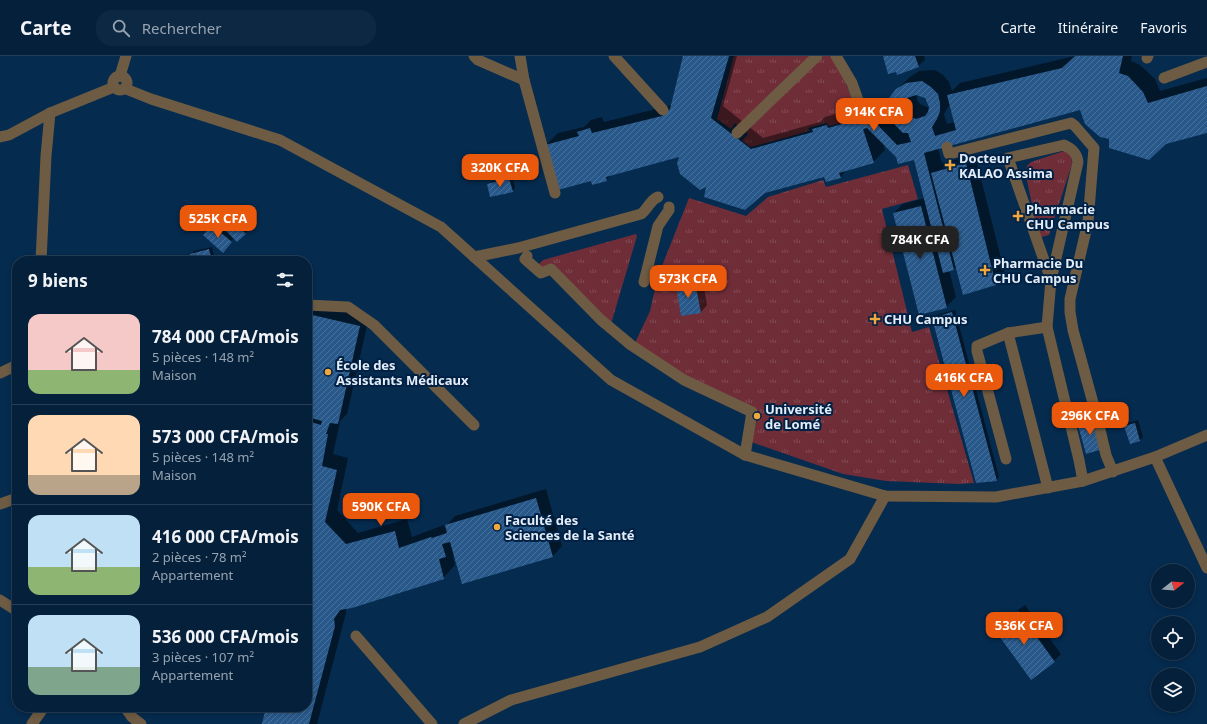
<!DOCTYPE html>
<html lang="fr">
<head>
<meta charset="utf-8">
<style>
  :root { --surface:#04203b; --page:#0d2842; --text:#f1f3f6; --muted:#97a3af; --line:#253e55; --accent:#ea580c }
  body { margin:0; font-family:"Noto Sans",sans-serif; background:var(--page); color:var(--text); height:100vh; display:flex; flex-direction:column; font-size:15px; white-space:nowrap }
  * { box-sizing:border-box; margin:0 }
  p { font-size:13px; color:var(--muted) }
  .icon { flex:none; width:22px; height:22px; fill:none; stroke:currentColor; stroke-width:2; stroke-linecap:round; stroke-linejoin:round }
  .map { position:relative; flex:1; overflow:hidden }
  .sheet { position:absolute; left:12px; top:200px; width:300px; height:456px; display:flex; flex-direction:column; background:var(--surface); border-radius:16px; box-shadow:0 2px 6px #0003,0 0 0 1px var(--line) }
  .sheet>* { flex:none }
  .needle { width:26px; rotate:73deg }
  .tools { position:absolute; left:1151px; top:508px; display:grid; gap:8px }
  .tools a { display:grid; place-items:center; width:44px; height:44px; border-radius:50%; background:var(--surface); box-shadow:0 2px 6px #0003,0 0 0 1px var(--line); font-size:20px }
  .price { position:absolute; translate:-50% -34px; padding:0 9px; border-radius:8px; background:var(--accent); color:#fff; font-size:13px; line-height:26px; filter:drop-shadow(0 1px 2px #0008) }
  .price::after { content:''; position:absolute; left:50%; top:24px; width:12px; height:9px; margin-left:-6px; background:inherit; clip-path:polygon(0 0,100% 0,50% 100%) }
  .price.active { background:#222; color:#fff }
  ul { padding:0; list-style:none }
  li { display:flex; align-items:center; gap:12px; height:100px; padding:0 16px }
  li+li { border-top:1px solid var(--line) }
  li span { display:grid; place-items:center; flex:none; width:112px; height:80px; border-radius:12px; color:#555 }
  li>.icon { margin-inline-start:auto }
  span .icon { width:48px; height:48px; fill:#fffc; stroke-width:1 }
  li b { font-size:17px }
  h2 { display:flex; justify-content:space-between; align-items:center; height:48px; padding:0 16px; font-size:17px }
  header { display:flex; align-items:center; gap:24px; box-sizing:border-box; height:56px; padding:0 20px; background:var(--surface); border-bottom:1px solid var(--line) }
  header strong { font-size:19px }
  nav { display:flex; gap:22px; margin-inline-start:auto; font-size:14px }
  .search { width:280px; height:36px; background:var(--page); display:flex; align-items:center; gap:10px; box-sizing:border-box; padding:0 14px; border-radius:16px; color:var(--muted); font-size:15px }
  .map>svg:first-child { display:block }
  .grass { fill:url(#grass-tufts) }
  .shadow { fill:#0007; fill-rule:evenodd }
  .building { fill:url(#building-hatch); fill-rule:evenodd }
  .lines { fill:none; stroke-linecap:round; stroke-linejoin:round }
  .service { stroke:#6e5b43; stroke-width:11 }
  .poi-dot { fill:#efa73e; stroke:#002144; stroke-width:1.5 }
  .labels { text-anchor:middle; stroke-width:4; stroke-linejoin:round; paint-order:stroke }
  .poi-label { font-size:13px; font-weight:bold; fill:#e3edf9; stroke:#002144; text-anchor:start }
</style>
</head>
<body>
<header>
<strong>Carte</strong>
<div class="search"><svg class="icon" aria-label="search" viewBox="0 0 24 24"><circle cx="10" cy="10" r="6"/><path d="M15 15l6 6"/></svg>Rechercher</div>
<nav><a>Carte</a><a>Itinéraire</a><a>Favoris</a></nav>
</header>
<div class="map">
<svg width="1207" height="668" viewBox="0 0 1207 668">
  <defs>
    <pattern id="grass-tufts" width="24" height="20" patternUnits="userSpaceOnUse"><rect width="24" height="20" fill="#6f2d38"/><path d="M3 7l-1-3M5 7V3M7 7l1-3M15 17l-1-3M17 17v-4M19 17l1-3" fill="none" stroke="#834c56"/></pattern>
    <pattern id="building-hatch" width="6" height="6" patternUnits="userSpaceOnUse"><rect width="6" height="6" fill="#29598b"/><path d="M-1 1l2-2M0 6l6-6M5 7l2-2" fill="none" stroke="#48719c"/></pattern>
  </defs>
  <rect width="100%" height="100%" fill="#052b4f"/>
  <g class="grass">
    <path d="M734,0H810L739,71L735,67L731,73L717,63Z"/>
    <path d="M823,0H830L839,10L860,62L829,70L827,67L808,72L809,75L751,91L742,85L748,78L746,76Z"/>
    <path d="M1064,95L1071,97L1072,108L1049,179L1042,181L1038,177L1026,120L1027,110L1031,106Z"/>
    <path d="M908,109L918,143L882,153L912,276L929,271L974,427L959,428L886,425L843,418L751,386L759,355L687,320L635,287L650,255L658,220L689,142L746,160L768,141L823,124L826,131Z"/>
    <path d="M636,178L637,180L611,268L538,209L543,204Z"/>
  </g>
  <g class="shadow">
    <path d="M684,0H737L723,50L763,82L820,66L825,61L839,57L840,61L872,52L873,54L884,50L889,56L897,33L910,21L919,15L935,14L943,19L949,26L952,35L960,27L1075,0H1132L1131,5L1140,9L1155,23L1160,35L1207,22V76L1110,82L1080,53L938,92L942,107L975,99L1005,218L996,228L964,237L957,210L954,213L949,214L956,241L946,251L894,157L903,148L925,142L915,103L897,100L883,86L885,94L873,106L848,113L840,121L825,119L707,130L681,99L612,118L606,124H591L546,89L558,77L584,71L591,64L602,61L604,66L672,49ZM917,38L921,39L928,46L929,52L920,48L917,44ZM950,48L955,66L947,68L944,58Z"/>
    <path d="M884,0H924L925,4L918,10Z"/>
    <path d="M512,120L515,132L512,135L488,129L491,126Z"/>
    <path d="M227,154L248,174L237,185L234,182L225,192L212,169L215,167L221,172L222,170L216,164Z"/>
    <path d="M212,191L215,205H192L191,198L194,195Z"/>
    <path d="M702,220L707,249L701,256L682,259L677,230L683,224Z"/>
    <path d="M318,249L369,261L347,358L339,366H340L333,398L348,402L337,454L358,477L407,463L412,481L444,469V471L446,470L455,460L546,433L562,490L553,500L462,526L455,499L453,500L455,509L443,522L346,552V557L317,668H263L267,651H307V514H310L313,512H308V510L310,508L307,502V268L309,259Z"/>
    <path d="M955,254L999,421L996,424L933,262L936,259Z"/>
    <path d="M1100,356L1109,386L1102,392L1078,367L1085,360Z"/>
    <path d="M1138,364L1143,381L1140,384L1125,370L1128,367Z"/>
    <path d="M1025,549L1061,598L1054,605L1031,622L995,573L1001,566Z"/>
  </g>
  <g class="building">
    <path d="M683,0H729L711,62L751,93L813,76L812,73L827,69L828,72L860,63L861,65L871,62L897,89L911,86L908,77H903L891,65L888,58V50L889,42L896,33L906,27L922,25L931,31L938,38L940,47V55L937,63L932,71L935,80L956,74L947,39L1062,12L1075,0H1123L1119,17L1128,20L1143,36L1148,47L1207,30V77L1166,88L1149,104L1109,92V83L1100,81L1085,68L1080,54L924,97L954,214L943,217L914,104L898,108L896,101L867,72L863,73L874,107L839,117L841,122L826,126L824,121L765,137L745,154L704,141L706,131L700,134L680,118L677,107L679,101L606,121L607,125L592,129L591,125L558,134L545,89L579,80L577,76L590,72L592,77L662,60L670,53ZM916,39L925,42L929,51L928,56L925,60L916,63L908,60L905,56L904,51L907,42Z"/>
    <path d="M883,0H915L919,11L897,19L896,16L888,18Z"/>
    <path d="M966,107L996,229L963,239L931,117Z"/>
    <path d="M509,122L513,136L490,141L487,128Z"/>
    <path d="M921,150L947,252L919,259L893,157Z"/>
    <path d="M224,156L246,178L237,186L215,164Z"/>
    <path d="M212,169L232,186L223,197L203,179Z"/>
    <path d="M209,193L212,205H191L190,198Z"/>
    <path d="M695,226L701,257L681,260L676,230Z"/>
    <path d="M952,256L997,425L976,427L932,262Z"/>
    <path d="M308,258L360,270L338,368L330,367L326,378H328L322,410L337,414L325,466L346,488L395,475L399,492L431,481L432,482L447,477L445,469L536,442L553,501L462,528L450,486L442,488L446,501L439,503L444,523L352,552L340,554L334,563L335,570L309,668H262L266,651H307V521L311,518V513H308L307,511L309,509L307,504V372H309L311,366L321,369L322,365L307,361V263Z"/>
    <path d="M1094,362L1103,393L1086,398L1077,366Z"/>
    <path d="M1135,367L1140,385L1130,388L1124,370Z"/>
    <path d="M1018,555L1055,606L1031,624L994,573Z"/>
  </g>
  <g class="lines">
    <g class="service">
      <path d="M474,0L478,4L524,24"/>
      <path d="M520,0L524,24L555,137"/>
      <path d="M614,0L663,54"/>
      <path d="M836,0L852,27L865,64"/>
      <path d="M1147,2L1148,0"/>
      <circle cx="120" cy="27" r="7"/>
      <path d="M120,20L126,0"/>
      <path d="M1164,22L1207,6"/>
      <path d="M126,33L151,43L280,84L441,171L611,324L745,399L885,440L996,441L1083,425L1155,401L1207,379"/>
      <path d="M737,77L817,0"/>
      <path d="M0,81L9,79L50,57L114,31"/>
      <path d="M947,91L949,98L1071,67L1075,70L1094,92L1088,166L1070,243V256L1073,274L1098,365L1106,399L1113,416"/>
      <path d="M527,200L525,203L541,217L551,213L601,264L631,289L684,324L752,356L745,399"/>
      <path d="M474,201L518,192L641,158C648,153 650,144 658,141"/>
      <path d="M41,205L46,100L50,57"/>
      <path d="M1051,224L1008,102L1064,89C1072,93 1077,97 1078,106L1051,224L1047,271L1079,404L1083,425"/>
      <path d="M644,226L658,170L669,154V151"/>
      <path d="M307,249L348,251L374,269L474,369"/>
      <path d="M1008,277L1048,432"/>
      <path d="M0,317L17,309"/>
      <path d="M1155,401L1207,512"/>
      <path d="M1006,403L977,295V290L1008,277L1047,271"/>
      <path d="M0,448L17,442"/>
      <path d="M0,544L17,555"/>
      <path d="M356,580L432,668"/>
      <path d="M125,651L132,661L141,668"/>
      <path d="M32,668L44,651"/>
      <path d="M464,668L511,644L700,591L767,561L850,503L885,440"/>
    </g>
  </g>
  <g class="poi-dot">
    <path d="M948 103h4v4h4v4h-4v4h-4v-4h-4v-4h4z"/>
    <path d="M1016 154h4v4h4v4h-4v4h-4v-4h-4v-4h4z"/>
    <path d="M983 208h4v4h4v4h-4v4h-4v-4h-4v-4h4z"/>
    <path d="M873 257h4v4h4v4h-4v4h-4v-4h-4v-4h4z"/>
    <circle cx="328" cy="316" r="4"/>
    <circle cx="757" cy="360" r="4"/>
    <circle cx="497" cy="471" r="4"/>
  </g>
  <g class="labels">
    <g class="poi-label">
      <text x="959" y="107">Docteur<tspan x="959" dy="15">KALAO Assima</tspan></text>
      <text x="1026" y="158">Pharmacie<tspan x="1026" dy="15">CHU Campus</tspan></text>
      <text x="993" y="212">Pharmacie Du<tspan x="993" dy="15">CHU Campus</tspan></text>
      <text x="884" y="268">CHU Campus</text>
      <text x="336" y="314">École des<tspan x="336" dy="15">Assistants Médicaux</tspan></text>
      <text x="765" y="358">Université<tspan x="765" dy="15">de Lomé</tspan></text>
      <text x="505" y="469">Faculté des<tspan x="505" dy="15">Sciences de la Santé</tspan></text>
    </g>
  </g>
</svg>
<div class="tools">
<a><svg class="needle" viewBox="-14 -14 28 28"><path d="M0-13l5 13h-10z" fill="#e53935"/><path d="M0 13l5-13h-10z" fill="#97a3af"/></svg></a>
<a><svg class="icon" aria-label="locate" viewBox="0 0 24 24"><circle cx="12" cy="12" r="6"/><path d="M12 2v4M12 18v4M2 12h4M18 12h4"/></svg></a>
<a><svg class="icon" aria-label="layers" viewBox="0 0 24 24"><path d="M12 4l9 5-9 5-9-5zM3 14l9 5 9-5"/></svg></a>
</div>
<b class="price" style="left:874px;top:76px">914K CFA</b>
<b class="price" style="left:500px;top:132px">320K CFA</b>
<b class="price" style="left:218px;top:183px">525K CFA</b>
<b class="price active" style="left:920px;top:204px">784K CFA</b>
<b class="price" style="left:688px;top:243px">573K CFA</b>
<b class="price" style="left:964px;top:342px">416K CFA</b>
<b class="price" style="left:1090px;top:380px">296K CFA</b>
<b class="price" style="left:381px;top:471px">590K CFA</b>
<b class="price" style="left:1024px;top:590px">536K CFA</b>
<section class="sheet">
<h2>9 biens<svg class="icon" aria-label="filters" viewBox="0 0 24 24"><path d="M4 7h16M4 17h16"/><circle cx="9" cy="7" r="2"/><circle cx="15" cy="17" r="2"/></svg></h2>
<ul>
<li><span style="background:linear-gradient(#f6c9c9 70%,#8fb573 0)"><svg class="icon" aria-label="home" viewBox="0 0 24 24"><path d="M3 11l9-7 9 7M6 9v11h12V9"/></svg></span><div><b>784 000 CFA/mois</b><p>5 pièces · 148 m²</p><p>Maison</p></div></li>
<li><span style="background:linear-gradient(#ffd9b3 75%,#b9a48a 0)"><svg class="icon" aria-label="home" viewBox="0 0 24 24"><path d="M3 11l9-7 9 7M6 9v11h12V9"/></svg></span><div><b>573 000 CFA/mois</b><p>5 pièces · 148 m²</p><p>Maison</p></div></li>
<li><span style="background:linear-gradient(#bfe0f5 65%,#8fb573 0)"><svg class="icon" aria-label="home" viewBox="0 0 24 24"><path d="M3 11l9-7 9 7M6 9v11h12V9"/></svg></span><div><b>416 000 CFA/mois</b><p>2 pièces · 78 m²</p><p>Appartement</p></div></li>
<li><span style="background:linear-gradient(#bfe0f5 65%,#7fa58c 0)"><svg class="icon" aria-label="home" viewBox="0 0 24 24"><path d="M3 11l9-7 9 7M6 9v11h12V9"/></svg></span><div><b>536 000 CFA/mois</b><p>3 pièces · 107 m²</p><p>Appartement</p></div></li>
</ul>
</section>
</div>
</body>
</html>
